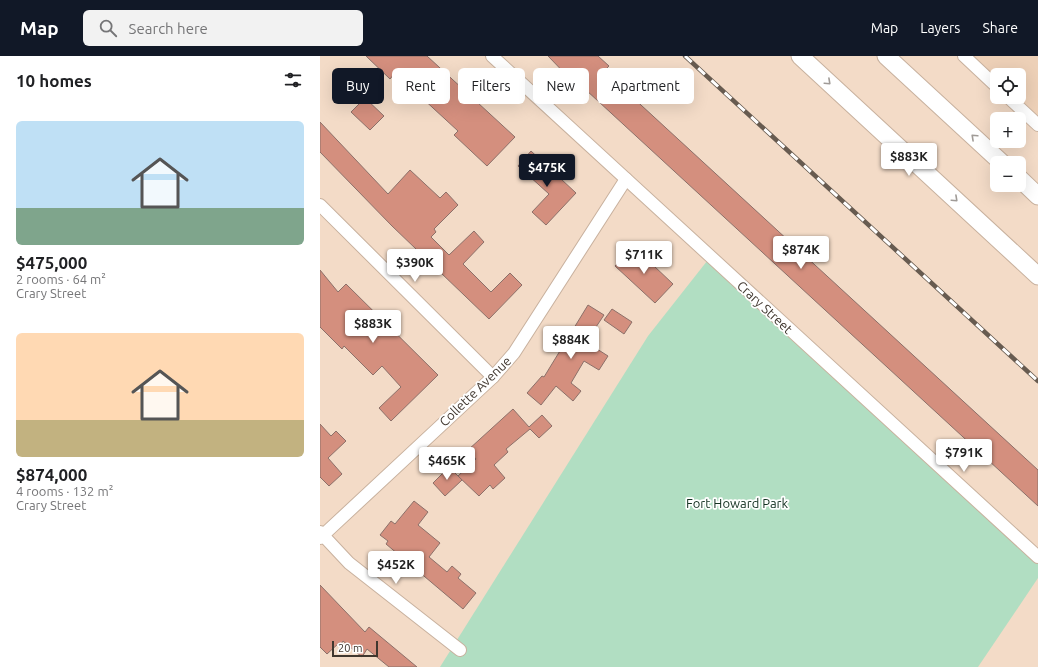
<!DOCTYPE html>
<html lang="en">
<head>
<meta charset="utf-8">
<style>
  :root { --surface:#fff; --page:#f2f2f2; --text:#202124; --muted:#757577; --accent:#111827 }
  body { margin:0; font-family:Ubuntu,sans-serif; background:var(--page); color:var(--text); height:100vh; display:flex; flex-direction:column; font-size:15px; white-space:nowrap }
  * { box-sizing:border-box; margin:0 }
  p { font-size:13px; color:var(--muted) }
  .icon { flex:none; width:22px; height:22px; fill:none; stroke:currentColor; stroke-width:2; stroke-linecap:round; stroke-linejoin:round }
  .map { position:relative; flex:1; overflow:hidden }
  .drawer { display:flex; flex-direction:column; background:var(--surface); width:320px }
  .drawer>* { flex:none }
  .guide { position:absolute; left:12px; top:12px; width:380px; height:36px; display:flex; gap:8px }
  .tools { position:absolute; left:670px; top:12px; display:grid; gap:8px }
  .tools a { display:grid; place-items:center; width:36px; height:36px; border-radius:6px; background:var(--surface); box-shadow:0 4px 16px #0002; font-size:20px }
  .scale { position:absolute; left:12px; bottom:10px; width:46px; box-sizing:border-box; padding-left:4px; border:2px solid #40372f; border-top:0; font-size:11px; line-height:14px; white-space:nowrap; color:#40372f; -webkit-text-stroke:3px #fff; paint-order:stroke }
  .price { position:absolute; translate:-50% -34px; padding:0 9px; border-radius:4px; background:#fff; color:#222; font-size:13px; line-height:26px; filter:drop-shadow(0 1px 2px #0008) }
  .price::after { content:''; position:absolute; left:50%; top:24px; width:12px; height:9px; margin-left:-6px; background:inherit; clip-path:polygon(0 0,100% 0,50% 100%) }
  .price.selected { background:var(--accent); color:#fff }
  ul { padding:0; list-style:none }
  li { display:grid; align-content:center; gap:8px; height:212px; padding:0 16px }
  li span { display:grid; place-items:center; height:124px; border-radius:6px; color:#555 }
  li>.icon { margin-inline-start:auto }
  span .icon { width:72px; height:72px; fill:#fffc; stroke-width:1 }
  li b { font-size:17px }
  h2 { display:flex; justify-content:space-between; align-items:center; height:48px; padding:0 16px; font-size:17px }
  .chip { padding:0 14px; border-radius:6px; background:var(--surface); box-shadow:0 4px 16px #0002; font-size:14px; line-height:36px }
  .chip.selected { background:var(--accent); color:#fff }
  header { display:flex; align-items:center; gap:24px; box-sizing:border-box; height:56px; padding:0 20px; background:var(--accent); color:#fff }
  header strong { font-size:19px }
  nav { display:flex; gap:22px; margin-inline-start:auto; font-size:14px }
  .search { width:280px; height:36px; background:var(--page); display:flex; align-items:center; gap:10px; box-sizing:border-box; padding:0 14px; border-radius:6px; color:var(--muted); font-size:15px }
  main { display:flex; flex:1; min-height:0 }
  .map>svg:first-child { display:block }
  .built { fill:#edd0b7 }
  .green { fill:#b1dec2 }
  .building { fill:#d48f7e; stroke:#8c7069 }
  .lines { fill:none; stroke-linecap:round; stroke-linejoin:round }
  .minor-casing { stroke:#c8b19e; stroke-width:14 }
  .secondary-casing { stroke:#c8b19e; stroke-width:19 }
  .minor { stroke:#fff; stroke-width:12 }
  .secondary { stroke:#fff; stroke-width:17 }
  .rail-casing { stroke:#675b50; stroke-width:4.5 }
  .rail { stroke:#fff; stroke-width:3; stroke-dasharray:9; stroke-linecap:butt }
  .oneway { stroke:#a09b97 }
  .labels { text-anchor:middle; stroke-width:3.5; stroke-linejoin:round; paint-order:stroke }
  .street-label { font-size:13px; fill:#40372f; stroke:#fff }
  .park-label { font-size:13px; fill:#133121; stroke:#fff }
</style>
</head>
<body>
<header>
<strong>Map</strong>
<div class="search"><svg class="icon" aria-label="search" viewBox="0 0 24 24"><circle cx="10" cy="10" r="6"/><path d="M15 15l6 6"/></svg>Search here</div>
<nav><a>Map</a><a>Layers</a><a>Share</a></nav>
</header>
<main>
<section class="drawer">
<h2>10 homes<svg class="icon" aria-label="filters" viewBox="0 0 24 24"><path d="M4 7h16M4 17h16"/><circle cx="9" cy="7" r="2"/><circle cx="15" cy="17" r="2"/></svg></h2>
<ul>
<li><span style="background:linear-gradient(#bfe0f5 70%,#7fa58c 0)"><svg class="icon" aria-label="home" viewBox="0 0 24 24"><path d="M3 11l9-7 9 7M6 9v11h12V9"/></svg></span><div><b>$475,000</b><p>2 rooms · 64 m²</p><p>Crary Street</p></div></li>
<li><span style="background:linear-gradient(#ffd9b3 70%,#c2b280 0)"><svg class="icon" aria-label="home" viewBox="0 0 24 24"><path d="M3 11l9-7 9 7M6 9v11h12V9"/></svg></span><div><b>$874,000</b><p>4 rooms · 132 m²</p><p>Crary Street</p></div></li>
</ul>
</section>
<div class="map">
<svg width="718" height="611" viewBox="0 0 718 611">
  <rect width="100%" height="100%" fill="#f3dbc7"/>
  <path class="built" d="M644,0H718V69L688,41H699V19H677V31Z"/>
  <path class="green" d="M391,200L718,501V522L658,611H120L328,280Z"/>
  <g class="building">
    <path d="M46,0H107L195,81L167,110L134,79L138,75L75,17L70,23Z"/>
    <path d="M228,0H278L289,10L284,15L718,414V450L266,34L265,35L256,29Z"/>
    <path d="M45,42L64,60L50,74L31,56Z"/>
    <path d="M0,66L68,138L90,114L120,142L126,136L138,149L114,173L116,176L111,181L129,199L154,175L164,186L143,208L171,236L190,217L202,229L169,263L72,170L0,96Z"/>
    <path d="M211,95L256,137L226,169L212,156L229,138L198,110Z"/>
    <path d="M313,190L353,228L335,247L295,210Z"/>
    <path d="M0,214L18,236L26,228L118,319L71,365L59,352L81,331L62,310L53,319L24,290L22,293L0,271Z"/>
    <path d="M268,249L284,259L266,286L288,300L279,314L264,305L251,327L261,335L253,345L236,330L221,349L207,337L222,320L224,321Z"/>
    <path d="M292,253L312,266L304,278L284,264Z"/>
    <path d="M193,353L209,371L222,359L232,370L219,382L210,373L186,393L188,396L174,409L185,422L173,433L170,429L159,440L138,420L156,403L148,394Z"/>
    <path d="M0,368L11,380L16,375L26,385L8,402L22,418L9,430L0,421Z"/>
    <path d="M129,411L142,424L125,440L113,427Z"/>
    <path d="M94,445L108,456L98,469L120,487L109,501L127,516L132,510L141,518L138,522L156,537L143,553L66,488L68,485L60,479L71,465L75,468Z"/>
    <path d="M0,529L45,576L49,571L97,611H69L47,593L42,601L23,585L21,588L19,587L7,598L0,591Z"/>
  </g>
  <g class="lines">
    <g class="minor-casing">
      <g id="minor">
        <path d="M172,0L718,501"/>
        <path d="M644,0L677,31"/>
        <path d="M688,41L718,69"/>
        <path d="M0,149L173,321"/>
        <path d="M0,476L29,507L140,594"/>
        <path d="M0,482L173,321L194,297L306,123"/>
      </g>
    </g>
    <g class="secondary-casing">
      <g id="secondary">
        <path d="M480,0L718,220"/>
        <path d="M566,0L682,107"/>
        <path d="M699,122L718,140"/>
      </g>
    </g>
    <use href="#minor" class="minor"/>
    <use href="#secondary" class="secondary"/>
    <g class="rail-casing">
      <path id="rail" d="M365,0L718,325"/>
    </g>
    <use href="#rail" class="rail"/>
  </g>
  <defs><path id="oneway-chevron" d="M-2-3.5L2.5 0L-2 3.5" fill="none" stroke-width="1.6" stroke-linecap="round" stroke-linejoin="round"/></defs>
  <g class="oneway">
    <use href="#oneway-chevron" transform="translate(508 26) rotate(43)"/>
    <use href="#oneway-chevron" transform="translate(654 81) rotate(-137)"/>
    <use href="#oneway-chevron" transform="translate(635 143) rotate(43)"/>
  </g>
  <g class="labels">
    <g class="street-label">
      <text transform="translate(445 251) rotate(43)" y="5">Crary Street</text>
      <text transform="translate(155 335) rotate(-44)" y="5">Collette Avenue</text>
    </g>
    <g class="park-label">
      <text x="417" y="452">Fort Howard Park</text>
    </g>
  </g>
</svg>
<div class="tools">
<a><svg class="icon" aria-label="locate" viewBox="0 0 24 24"><circle cx="12" cy="12" r="6"/><path d="M12 2v4M12 18v4M2 12h4M18 12h4"/></svg></a>
<a>+</a>
<a>−</a>
</div>
<div class="scale">20 m</div>
<b class="price" style="left:589px;top:121px">$883K</b>
<b class="price selected" style="left:227px;top:132px">$475K</b>
<b class="price" style="left:481px;top:214px">$874K</b>
<b class="price" style="left:324px;top:219px">$711K</b>
<b class="price" style="left:95px;top:227px">$390K</b>
<b class="price" style="left:53px;top:288px">$883K</b>
<b class="price" style="left:251px;top:304px">$884K</b>
<b class="price" style="left:644px;top:417px">$791K</b>
<b class="price" style="left:127px;top:425px">$465K</b>
<b class="price" style="left:76px;top:529px">$452K</b>
<div class="guide">
<a class="chip selected">Buy</a>
<a class="chip">Rent</a>
<a class="chip">Filters</a>
<a class="chip">New</a>
<a class="chip">Apartment</a>
</div>
</div>
</main>
</body>
</html>
